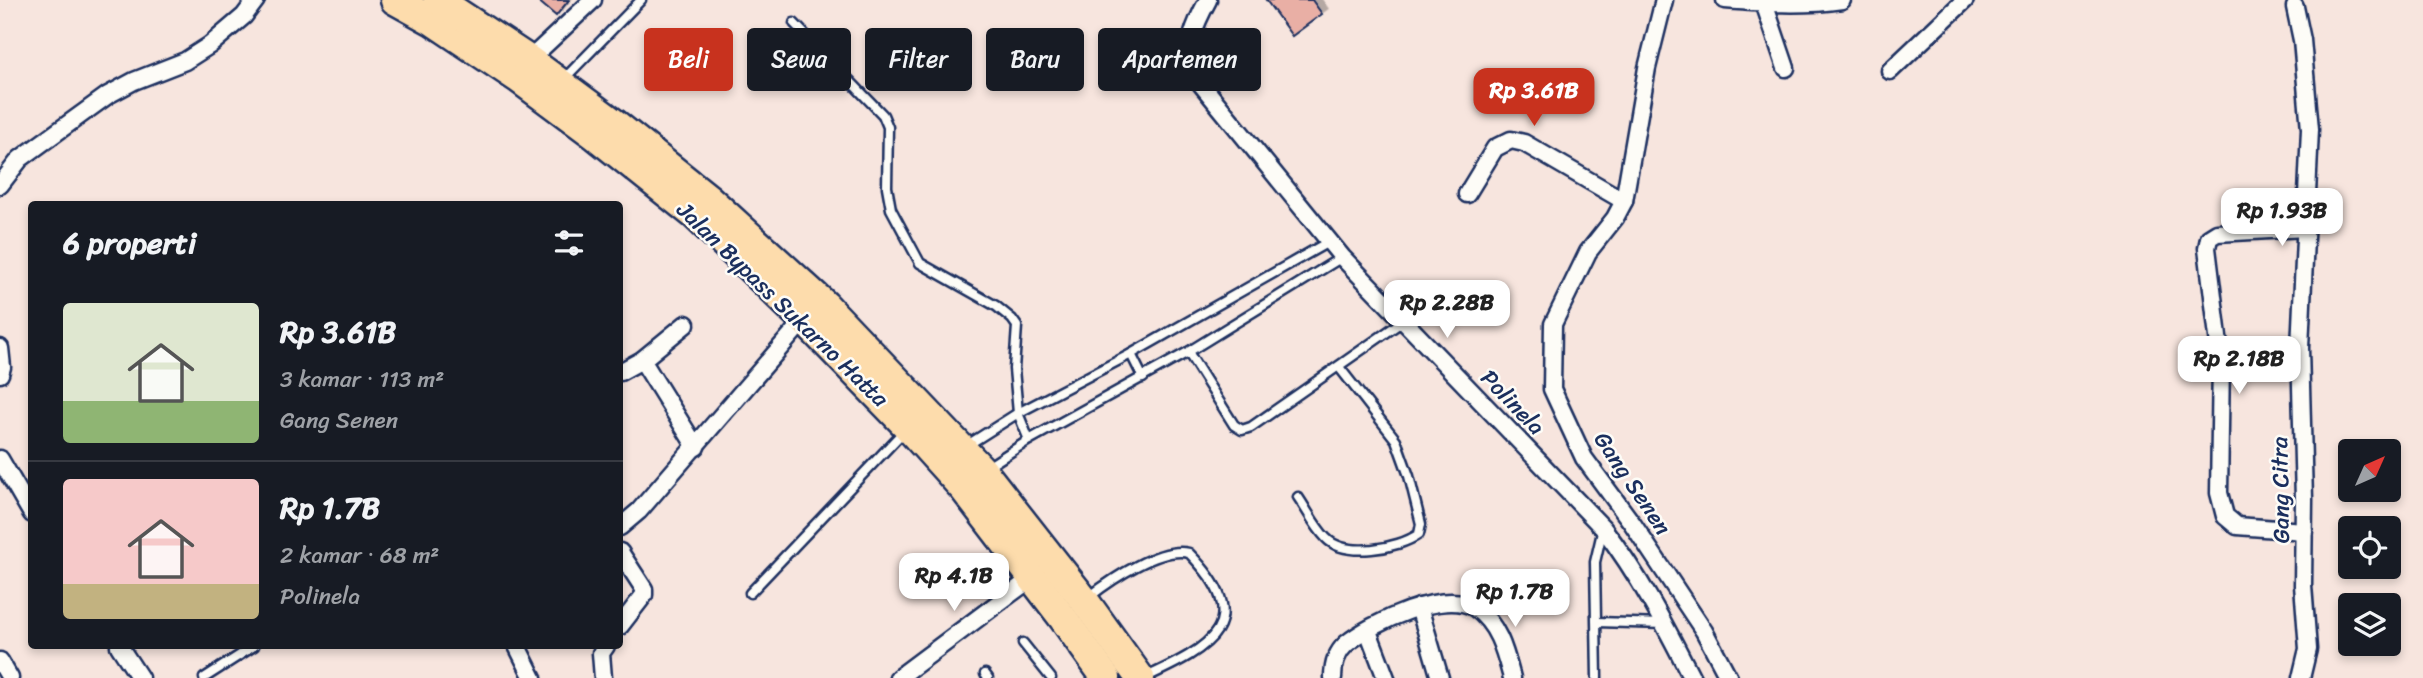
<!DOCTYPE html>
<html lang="id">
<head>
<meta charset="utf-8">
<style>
  :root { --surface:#171b24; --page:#242831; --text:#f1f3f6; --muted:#9ea1a6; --line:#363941; --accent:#c8321e }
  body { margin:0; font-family:Sriracha,sans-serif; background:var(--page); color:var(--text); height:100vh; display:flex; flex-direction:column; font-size:26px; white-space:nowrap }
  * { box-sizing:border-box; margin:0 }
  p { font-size:23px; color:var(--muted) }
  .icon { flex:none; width:38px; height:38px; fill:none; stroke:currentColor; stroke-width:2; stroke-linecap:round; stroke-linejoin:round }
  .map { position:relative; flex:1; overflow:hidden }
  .drawer { position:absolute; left:28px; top:201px; width:595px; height:448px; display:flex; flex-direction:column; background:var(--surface); border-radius:7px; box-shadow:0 4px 10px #0003 }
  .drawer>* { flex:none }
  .guide { position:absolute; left:644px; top:28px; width:665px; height:63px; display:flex; gap:14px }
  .needle { width:46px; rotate:45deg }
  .tools { position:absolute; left:2338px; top:439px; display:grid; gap:14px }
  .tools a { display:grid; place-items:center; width:63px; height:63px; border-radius:7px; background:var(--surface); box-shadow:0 4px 10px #0003; font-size:35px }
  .price { position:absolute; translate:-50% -60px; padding:0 16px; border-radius:14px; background:#fff; color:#222; font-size:23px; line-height:46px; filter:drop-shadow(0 2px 4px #0008) }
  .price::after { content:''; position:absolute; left:50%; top:42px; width:21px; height:16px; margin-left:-10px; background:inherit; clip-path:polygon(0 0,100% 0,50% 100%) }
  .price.active { background:var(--accent); color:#fff }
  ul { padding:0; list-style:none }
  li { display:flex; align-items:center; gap:21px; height:175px; padding:0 35px }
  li+li { border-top:2px solid var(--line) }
  li span { display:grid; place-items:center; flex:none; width:196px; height:140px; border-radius:7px; color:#555 }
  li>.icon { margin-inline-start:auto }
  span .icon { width:84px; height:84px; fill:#fffc; stroke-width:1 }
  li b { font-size:30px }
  h2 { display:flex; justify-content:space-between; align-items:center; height:84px; padding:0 35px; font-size:30px }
  .chip { padding:0 24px; border-radius:7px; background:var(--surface); box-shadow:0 4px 10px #0003; font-size:24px; line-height:63px }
  .chip.active { background:var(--accent); color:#fff }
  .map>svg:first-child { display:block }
  .building { fill:#e9afa5; stroke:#1b2f5e; stroke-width:2; filter:url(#shadow) }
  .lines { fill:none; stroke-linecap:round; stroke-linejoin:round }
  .lane-casing { stroke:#1b2f5e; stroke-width:13 }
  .street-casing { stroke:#1b2f5e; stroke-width:21 }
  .highway-casing { stroke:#1b2f5e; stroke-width:33 }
  .lane { stroke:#fdfcf7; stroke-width:8 }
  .street { stroke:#fdfcf7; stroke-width:16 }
  .highway { stroke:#fddcac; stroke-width:28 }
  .labels { text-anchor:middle; stroke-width:5; stroke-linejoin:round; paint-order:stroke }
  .street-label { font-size:23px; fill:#1b2f5e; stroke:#fdfcf7 }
</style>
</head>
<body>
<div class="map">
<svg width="2423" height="678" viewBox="0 0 2423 678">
  <defs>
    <filter id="shadow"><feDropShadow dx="5.5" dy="-5.5" stdDeviation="0" flood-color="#0004"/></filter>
  </defs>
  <rect width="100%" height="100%" fill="#f7e5de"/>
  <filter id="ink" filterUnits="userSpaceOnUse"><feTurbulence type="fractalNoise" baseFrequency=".0143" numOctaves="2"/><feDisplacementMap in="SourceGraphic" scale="14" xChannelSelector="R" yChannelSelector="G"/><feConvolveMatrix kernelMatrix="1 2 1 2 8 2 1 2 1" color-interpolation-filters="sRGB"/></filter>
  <g filter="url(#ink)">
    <g class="building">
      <path d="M537,0H569L556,16Z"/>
      <path d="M1266,0H1312L1322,14L1292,36Z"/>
    </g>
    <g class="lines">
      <g class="lane-casing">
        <g id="lane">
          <path d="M794,23L883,115L888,127L887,187L891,209L920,263L996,306L1012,319L1017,326L1014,369L1018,413L1029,440"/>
          <path d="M562,81L641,0"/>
          <path d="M1188,352L1234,425L1242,430L1251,427L1403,321"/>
          <path d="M1131,354L1143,378"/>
          <path d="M966,446L1018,413L1131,354L1330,241"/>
          <path d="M986,468L1029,440L1188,352L1342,257"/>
          <path d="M1298,497C1307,510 1315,527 1326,538C1345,558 1398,549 1419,534L1421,524L1409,476L1396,440L1339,367"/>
          <path d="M750,593L905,430"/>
          <path d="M1089,597C1111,580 1160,546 1189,553C1257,622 1212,647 1144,678"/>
          <path d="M1597,622L1664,624"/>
          <path d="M1023,643L1051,678"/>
          <path d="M985,674L988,678"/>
          <path d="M204,678L254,646"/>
          <path d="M1597,678L1595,562L1603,528"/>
        </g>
      </g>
      <g class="street-casing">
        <g id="street">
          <path d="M1208,0C1195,24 1184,47 1193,74L1342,257L1603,528C1639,575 1665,625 1692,678"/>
          <path d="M1664,0L1647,68L1624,201L1615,218L1588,252L1553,324L1552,389L1584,458L1632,523L1704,631L1729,678"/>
          <path d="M1725,0C1763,3 1803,6 1842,0"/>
          <path d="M1764,3L1786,68"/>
          <path d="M2295,7L2302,40L2310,129L2300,348L2304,500L2303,585L2308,649L2301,678"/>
          <path d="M529,60L593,0"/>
          <path d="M1890,71L1965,0"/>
          <path d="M0,185L20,159L57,132L108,95L134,81L185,61L210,45L244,16L256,0"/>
          <path d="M1467,194L1495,148L1511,140L1524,143L1624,201"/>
          <path d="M0,348L2,367L0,374"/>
          <path d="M642,360L696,447"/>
          <path d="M620,372L642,360L686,324"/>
          <path d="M0,459L32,514"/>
          <path d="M620,527L639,511L804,320"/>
          <path d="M2304,531L2237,526L2225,516L2219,493L2221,361L2207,248L2209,238L2217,233L2305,228"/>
          <path d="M620,552L644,589V595L620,626"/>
          <path d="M1419,607L1440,678"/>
          <path d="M1368,631L1386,678"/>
          <path d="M119,646L140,678"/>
          <path d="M517,646L533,678"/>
          <path d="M0,661L10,678"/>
          <path d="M603,678L601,653L606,646"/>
          <path d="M898,678L1033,577"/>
          <path d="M1333,678C1333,665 1336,653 1346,644C1371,623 1445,588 1475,608C1499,625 1505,652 1512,678"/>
        </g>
      </g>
      <g class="highway-casing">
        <g id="highway">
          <path d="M395,0L433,21L518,78L596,136L695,215L804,320L908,427L964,489L1063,618L1106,678"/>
          <path d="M438,0L529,60L614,123L709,199L825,305L982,470L1084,600L1140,678"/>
        </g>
      </g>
      <use href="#lane" class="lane"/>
      <use href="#street" class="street"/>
      <use href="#highway" class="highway"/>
    </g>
  </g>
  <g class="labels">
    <g class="street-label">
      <text transform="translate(783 304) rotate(44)" y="8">Jalan Bypass Sukarno Hatta</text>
      <text transform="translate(1513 402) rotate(46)" y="8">Polinela</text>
      <text transform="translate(1633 483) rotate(56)" y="8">Gang Senen</text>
      <text transform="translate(2280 490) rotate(-91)" y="8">Gang Citra</text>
    </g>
  </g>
</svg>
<div class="tools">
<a><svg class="needle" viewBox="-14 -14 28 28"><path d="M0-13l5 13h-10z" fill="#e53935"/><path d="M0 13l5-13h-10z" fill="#9ea1a6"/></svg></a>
<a><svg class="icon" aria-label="locate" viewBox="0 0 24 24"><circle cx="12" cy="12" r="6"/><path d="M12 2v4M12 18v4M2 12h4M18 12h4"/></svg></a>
<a><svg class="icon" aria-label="layers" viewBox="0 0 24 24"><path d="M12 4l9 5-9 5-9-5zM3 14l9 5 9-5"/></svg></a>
</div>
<b class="price active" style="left:1534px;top:128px">Rp 3.61B</b>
<b class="price" style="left:2282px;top:248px">Rp 1.93B</b>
<b class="price" style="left:1447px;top:340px">Rp 2.28B</b>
<b class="price" style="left:2239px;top:396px">Rp 2.18B</b>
<b class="price" style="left:954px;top:613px">Rp 4.1B</b>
<b class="price" style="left:1515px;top:629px">Rp 1.7B</b>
<div class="guide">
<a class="chip active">Beli</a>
<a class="chip">Sewa</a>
<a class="chip">Filter</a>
<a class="chip">Baru</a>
<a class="chip">Apartemen</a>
</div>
<section class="drawer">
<h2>6 properti<svg class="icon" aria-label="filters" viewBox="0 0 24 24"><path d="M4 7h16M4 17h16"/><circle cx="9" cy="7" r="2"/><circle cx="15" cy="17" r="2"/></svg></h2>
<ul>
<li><span style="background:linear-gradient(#dfe7d0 70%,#8fb573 0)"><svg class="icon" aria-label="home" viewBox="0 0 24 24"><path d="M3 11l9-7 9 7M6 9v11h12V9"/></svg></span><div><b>Rp 3.61B</b><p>3 kamar · 113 m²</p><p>Gang Senen</p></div></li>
<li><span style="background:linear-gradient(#f6c9c9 75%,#c2b280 0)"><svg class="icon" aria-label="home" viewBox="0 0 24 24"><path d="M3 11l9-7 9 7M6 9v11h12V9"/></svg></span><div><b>Rp 1.7B</b><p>2 kamar · 68 m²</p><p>Polinela</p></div></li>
</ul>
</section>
</div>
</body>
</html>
